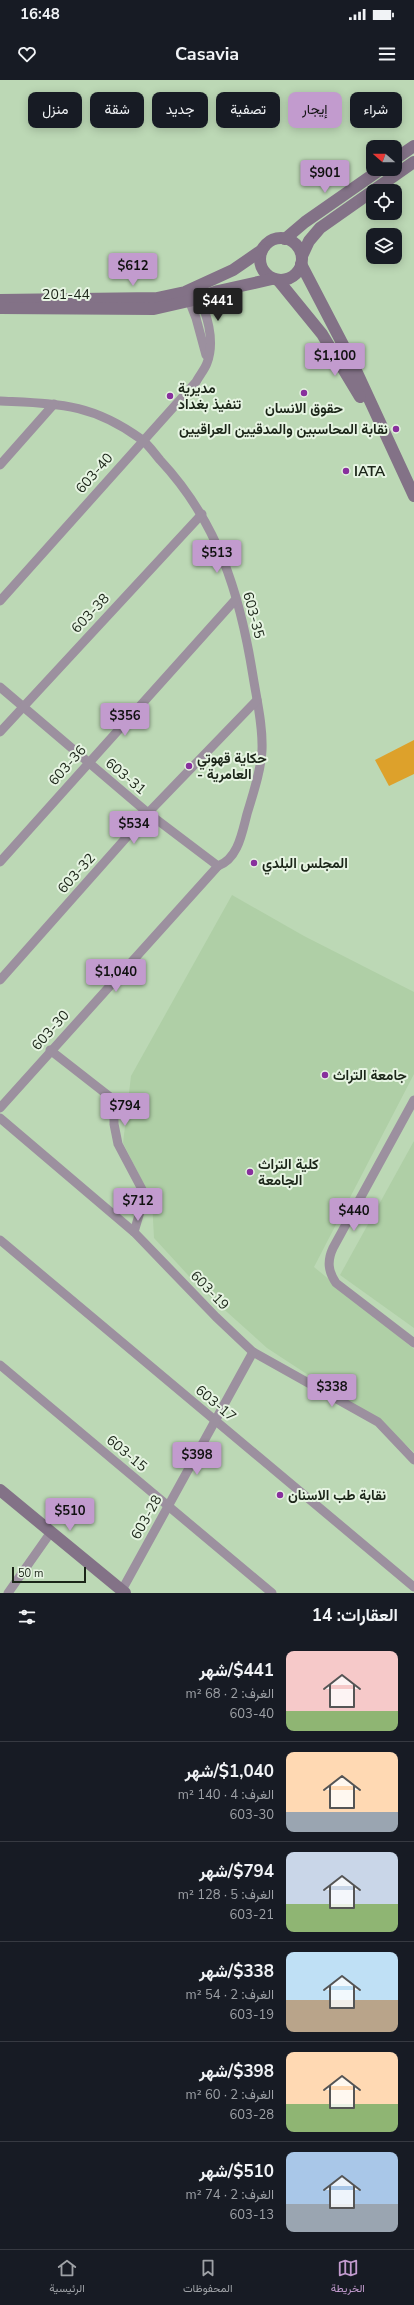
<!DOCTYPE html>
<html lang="ar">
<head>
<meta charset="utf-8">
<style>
  :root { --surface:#171b24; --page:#242831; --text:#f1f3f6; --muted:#9ea1a6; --line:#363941; --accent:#c29bce }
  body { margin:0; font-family:"Nunito Sans",Vazirmatn,sans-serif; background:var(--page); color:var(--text); direction:rtl; height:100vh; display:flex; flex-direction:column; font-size:15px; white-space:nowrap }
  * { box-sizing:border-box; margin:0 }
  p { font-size:13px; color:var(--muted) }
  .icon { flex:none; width:22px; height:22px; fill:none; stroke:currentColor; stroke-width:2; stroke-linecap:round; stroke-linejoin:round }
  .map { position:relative; height:1513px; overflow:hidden; direction:ltr }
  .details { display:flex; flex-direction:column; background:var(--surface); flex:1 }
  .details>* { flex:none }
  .banner { position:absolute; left:12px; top:12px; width:390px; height:36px; direction:rtl; display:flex; gap:8px }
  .needle { width:26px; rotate:290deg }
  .fabs { position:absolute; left:366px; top:60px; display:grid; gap:8px }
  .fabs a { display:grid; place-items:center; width:36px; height:36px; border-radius:8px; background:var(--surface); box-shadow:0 2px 10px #0003; font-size:20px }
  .scale { position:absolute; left:12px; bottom:10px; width:74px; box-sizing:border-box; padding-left:4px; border:2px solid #1b2518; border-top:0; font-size:11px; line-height:14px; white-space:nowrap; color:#1b2518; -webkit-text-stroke:3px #e6f4e2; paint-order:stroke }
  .price { position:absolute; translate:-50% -34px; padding:0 9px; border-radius:4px; background:var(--accent); color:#111; font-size:13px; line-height:26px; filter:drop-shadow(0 1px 2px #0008) }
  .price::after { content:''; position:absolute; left:50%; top:24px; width:12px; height:9px; margin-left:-6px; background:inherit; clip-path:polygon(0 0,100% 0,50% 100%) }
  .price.on { background:#222; color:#fff }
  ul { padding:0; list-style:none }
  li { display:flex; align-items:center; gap:12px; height:100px; padding:0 16px }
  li+li { border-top:1px solid var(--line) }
  li span { display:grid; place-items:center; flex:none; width:112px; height:80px; border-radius:8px; color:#555 }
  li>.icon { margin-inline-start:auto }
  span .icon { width:48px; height:48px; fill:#fffc; stroke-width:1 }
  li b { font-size:17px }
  h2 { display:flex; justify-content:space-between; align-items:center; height:48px; padding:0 16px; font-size:17px }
  .tag { padding:0 14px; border-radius:8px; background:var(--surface); box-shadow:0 2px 10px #0003; font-size:14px; line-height:36px }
  .tag.on { background:var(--accent); color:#111 }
  .status { display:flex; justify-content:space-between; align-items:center; height:28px; padding:0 20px; background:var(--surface); direction:ltr }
  .status svg { height:11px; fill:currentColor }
  header { display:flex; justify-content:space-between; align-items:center; height:52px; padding:0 16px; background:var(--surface); font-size:18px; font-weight:700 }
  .tabs { display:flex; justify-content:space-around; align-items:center; height:56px; border-top:1px solid var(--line); background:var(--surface); font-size:11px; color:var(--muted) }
  .tabs a { display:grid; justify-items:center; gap:2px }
  .tabs .on { color:var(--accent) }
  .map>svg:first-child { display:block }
  .built { fill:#afcfa6 }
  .green { fill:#dda12b }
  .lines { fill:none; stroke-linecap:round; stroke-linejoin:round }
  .street { stroke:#9c909f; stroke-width:9 }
  .secondary { stroke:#837287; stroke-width:12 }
  .poi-dot { fill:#88309d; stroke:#e6f4e2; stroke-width:1.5 }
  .labels { text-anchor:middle; stroke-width:4; stroke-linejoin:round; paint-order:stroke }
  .street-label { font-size:14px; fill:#1b2518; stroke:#e6f4e2 }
  .poi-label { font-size:14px; font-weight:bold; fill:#1b2518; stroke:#e6f4e2; text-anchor:start }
</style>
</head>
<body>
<div class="status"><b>16:48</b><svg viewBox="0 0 49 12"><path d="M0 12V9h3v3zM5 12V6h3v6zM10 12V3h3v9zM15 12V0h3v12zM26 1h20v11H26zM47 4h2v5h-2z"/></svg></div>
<header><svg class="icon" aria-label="menu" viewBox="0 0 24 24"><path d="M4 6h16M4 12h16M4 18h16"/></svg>Casavia<svg class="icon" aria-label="heart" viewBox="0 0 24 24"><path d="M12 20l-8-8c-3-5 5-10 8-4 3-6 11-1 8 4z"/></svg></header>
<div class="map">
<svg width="414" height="1513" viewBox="0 0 414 1513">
  <rect width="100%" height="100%" fill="#bcd8b5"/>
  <g class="built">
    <path d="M232,815L304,856L414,912V994L314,1187L414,1269V1372L380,1342L267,1268L198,1206L154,1158L152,1121L123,1063L131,996Z"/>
    <path d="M414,1061V1248L340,1195Z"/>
  </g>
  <path class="green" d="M414,660V694L389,706L375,680Z"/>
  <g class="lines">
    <g class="street">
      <path d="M187,215L196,238L206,275"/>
      <path d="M0,321C59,324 91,323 141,359C148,364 154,373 160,380C218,442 240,514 253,596C257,621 263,646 262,670C261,691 253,714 247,734C242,753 238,779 218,786L0,1028"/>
      <path d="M0,385L54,324"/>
      <path d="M0,521L196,302C199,296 205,289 207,283C216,260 206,233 198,213"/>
      <path d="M0,607L148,733L218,786"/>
      <path d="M0,652L202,434"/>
      <path d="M0,782L236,519"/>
      <path d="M0,900L148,733L257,620"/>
      <path d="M50,970L114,1020V1044L118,1064L145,1115L134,1152"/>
      <path d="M414,1020L333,1168C327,1181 328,1191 336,1203L414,1263"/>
      <path d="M0,1038L134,1152L216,1237L253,1272L378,1342L414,1380"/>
      <path d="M0,1160L414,1507"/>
      <path d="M0,1285L272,1513"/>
      <path d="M122,1510L253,1272"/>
      <path d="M8,1513L51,1452"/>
    </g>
    <g class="secondary">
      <path d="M395,79L414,66"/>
      <circle cx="281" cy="179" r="21"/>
      <path d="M285,159L305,142L381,89"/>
      <path d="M302,176L309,161L320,148L414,82"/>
      <path d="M301,184L353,284L414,416"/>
      <path d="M278,200L322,254L360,317"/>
      <path d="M0,220L157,218L185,212L233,190L262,170"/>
      <path d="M0,228L154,229L189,221L218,211L272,199"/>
      <path d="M0,1410L125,1513"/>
    </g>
  </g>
  <g class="poi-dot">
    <circle cx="304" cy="313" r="4"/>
    <circle cx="170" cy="316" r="4"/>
    <circle cx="396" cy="349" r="4"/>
    <circle cx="346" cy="391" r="4"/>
    <circle cx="189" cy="686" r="4"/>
    <circle cx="254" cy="783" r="4"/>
    <circle cx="325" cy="995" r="4"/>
    <circle cx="250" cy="1092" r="4"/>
    <circle cx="280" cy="1415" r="4"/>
  </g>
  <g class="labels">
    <g class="street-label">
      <text x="66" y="219">201-44</text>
      <text transform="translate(94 393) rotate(-49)" y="5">603-40</text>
      <text transform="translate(90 533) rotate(-47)" y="5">603-38</text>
      <text transform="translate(254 535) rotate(75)" y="5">603-35</text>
      <text transform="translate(67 685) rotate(-48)" y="5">603-36</text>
      <text transform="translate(126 696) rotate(40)" y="5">603-31</text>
      <text transform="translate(76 793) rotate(-48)" y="5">603-32</text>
      <text transform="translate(50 950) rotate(-48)" y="5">603-30</text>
      <text transform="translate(210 1210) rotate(46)" y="5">603-19</text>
      <text transform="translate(216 1323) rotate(40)" y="5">603-17</text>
      <text transform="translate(127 1373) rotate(40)" y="5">603-15</text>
      <text transform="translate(146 1437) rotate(-61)" y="5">603-28</text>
    </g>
    <g class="poi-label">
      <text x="178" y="313">مديرية<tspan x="178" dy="16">تنفيذ بغداد</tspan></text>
      <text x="304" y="333" text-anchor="middle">حقوق الانسان</text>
      <text x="388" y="354" text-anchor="end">نقابة المحاسبين والمدقيين العراقيين</text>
      <text x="354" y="396">IATA</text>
      <text x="197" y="683">حكاية قهوتي<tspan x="197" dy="16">- العامرية</tspan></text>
      <text x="262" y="788">المجلس البلدي</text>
      <text x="333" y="1000">جامعة التراث</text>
      <text x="258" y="1089">كلية التراث<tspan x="258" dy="16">الجامعة</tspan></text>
      <text x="288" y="1420">نقابة طب الاسنان</text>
    </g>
  </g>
</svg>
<div class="fabs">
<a><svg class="needle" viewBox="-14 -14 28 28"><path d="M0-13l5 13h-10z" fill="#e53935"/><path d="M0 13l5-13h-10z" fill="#9ea1a6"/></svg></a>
<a><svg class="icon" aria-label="locate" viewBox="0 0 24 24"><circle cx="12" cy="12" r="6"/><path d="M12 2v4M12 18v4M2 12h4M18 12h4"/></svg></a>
<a><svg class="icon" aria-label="layers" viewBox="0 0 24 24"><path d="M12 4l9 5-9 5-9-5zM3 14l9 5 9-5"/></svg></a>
</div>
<div class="scale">50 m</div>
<b class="price" style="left:325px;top:114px">$901</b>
<b class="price" style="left:133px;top:207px">$612</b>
<b class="price on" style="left:218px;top:242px">$441</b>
<b class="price" style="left:335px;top:297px">$1,100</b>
<b class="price" style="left:217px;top:494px">$513</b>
<b class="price" style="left:125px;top:657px">$356</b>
<b class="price" style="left:134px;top:765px">$534</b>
<b class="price" style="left:116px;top:913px">$1,040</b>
<b class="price" style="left:125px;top:1047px">$794</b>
<b class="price" style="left:138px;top:1142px">$712</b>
<b class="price" style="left:354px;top:1152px">$440</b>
<b class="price" style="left:332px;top:1328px">$338</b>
<b class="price" style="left:197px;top:1396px">$398</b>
<b class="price" style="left:70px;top:1452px">$510</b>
<div class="banner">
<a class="tag">شراء</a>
<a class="tag on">إيجار</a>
<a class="tag">تصفية</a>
<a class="tag">جديد</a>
<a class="tag">شقة</a>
<a class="tag">منزل</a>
</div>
</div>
<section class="details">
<h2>العقارات: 14<svg class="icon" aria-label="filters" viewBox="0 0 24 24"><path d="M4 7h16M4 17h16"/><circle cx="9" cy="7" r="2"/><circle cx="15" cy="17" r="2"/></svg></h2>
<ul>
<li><span style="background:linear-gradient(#f6c9c9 75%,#8fb573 0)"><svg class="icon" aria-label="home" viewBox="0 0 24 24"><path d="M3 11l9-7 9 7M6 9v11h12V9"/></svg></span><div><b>$441/شهر</b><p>الغرف: 2 · 68 m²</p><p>603-40</p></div></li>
<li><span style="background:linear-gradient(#ffd9b3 75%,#9aa5b1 0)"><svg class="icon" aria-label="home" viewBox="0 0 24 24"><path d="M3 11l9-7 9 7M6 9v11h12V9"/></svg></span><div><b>$1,040/شهر</b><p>الغرف: 4 · 140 m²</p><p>603-30</p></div></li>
<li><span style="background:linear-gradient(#c9d6e8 65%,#8fb573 0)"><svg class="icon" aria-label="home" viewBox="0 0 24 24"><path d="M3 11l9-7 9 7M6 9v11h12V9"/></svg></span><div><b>$794/شهر</b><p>الغرف: 5 · 128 m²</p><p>603-21</p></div></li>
<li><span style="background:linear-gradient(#bfe0f5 60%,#b9a48a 0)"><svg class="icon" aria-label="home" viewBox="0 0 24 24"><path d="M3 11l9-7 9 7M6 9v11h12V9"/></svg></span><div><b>$338/شهر</b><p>الغرف: 2 · 54 m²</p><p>603-19</p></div></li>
<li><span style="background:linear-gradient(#ffd9b3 65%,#8fb573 0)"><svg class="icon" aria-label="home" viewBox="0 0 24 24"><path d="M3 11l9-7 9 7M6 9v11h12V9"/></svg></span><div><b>$398/شهر</b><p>الغرف: 2 · 60 m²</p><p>603-28</p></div></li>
<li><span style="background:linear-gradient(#a9c7e8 65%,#9aa5b1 0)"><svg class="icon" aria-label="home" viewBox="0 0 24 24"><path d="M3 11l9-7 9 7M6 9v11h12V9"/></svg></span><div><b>$510/شهر</b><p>الغرف: 2 · 74 m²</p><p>603-13</p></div></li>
</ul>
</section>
<nav class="tabs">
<a class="on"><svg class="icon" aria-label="map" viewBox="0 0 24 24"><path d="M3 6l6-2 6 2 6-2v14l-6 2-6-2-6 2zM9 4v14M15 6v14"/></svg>الخريطة</a>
<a><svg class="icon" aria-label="saved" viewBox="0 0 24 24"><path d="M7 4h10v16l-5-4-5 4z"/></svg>المحفوظات</a>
<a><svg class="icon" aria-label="home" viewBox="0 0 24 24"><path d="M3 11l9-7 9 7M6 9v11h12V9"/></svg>الرئيسية</a>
</nav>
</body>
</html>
